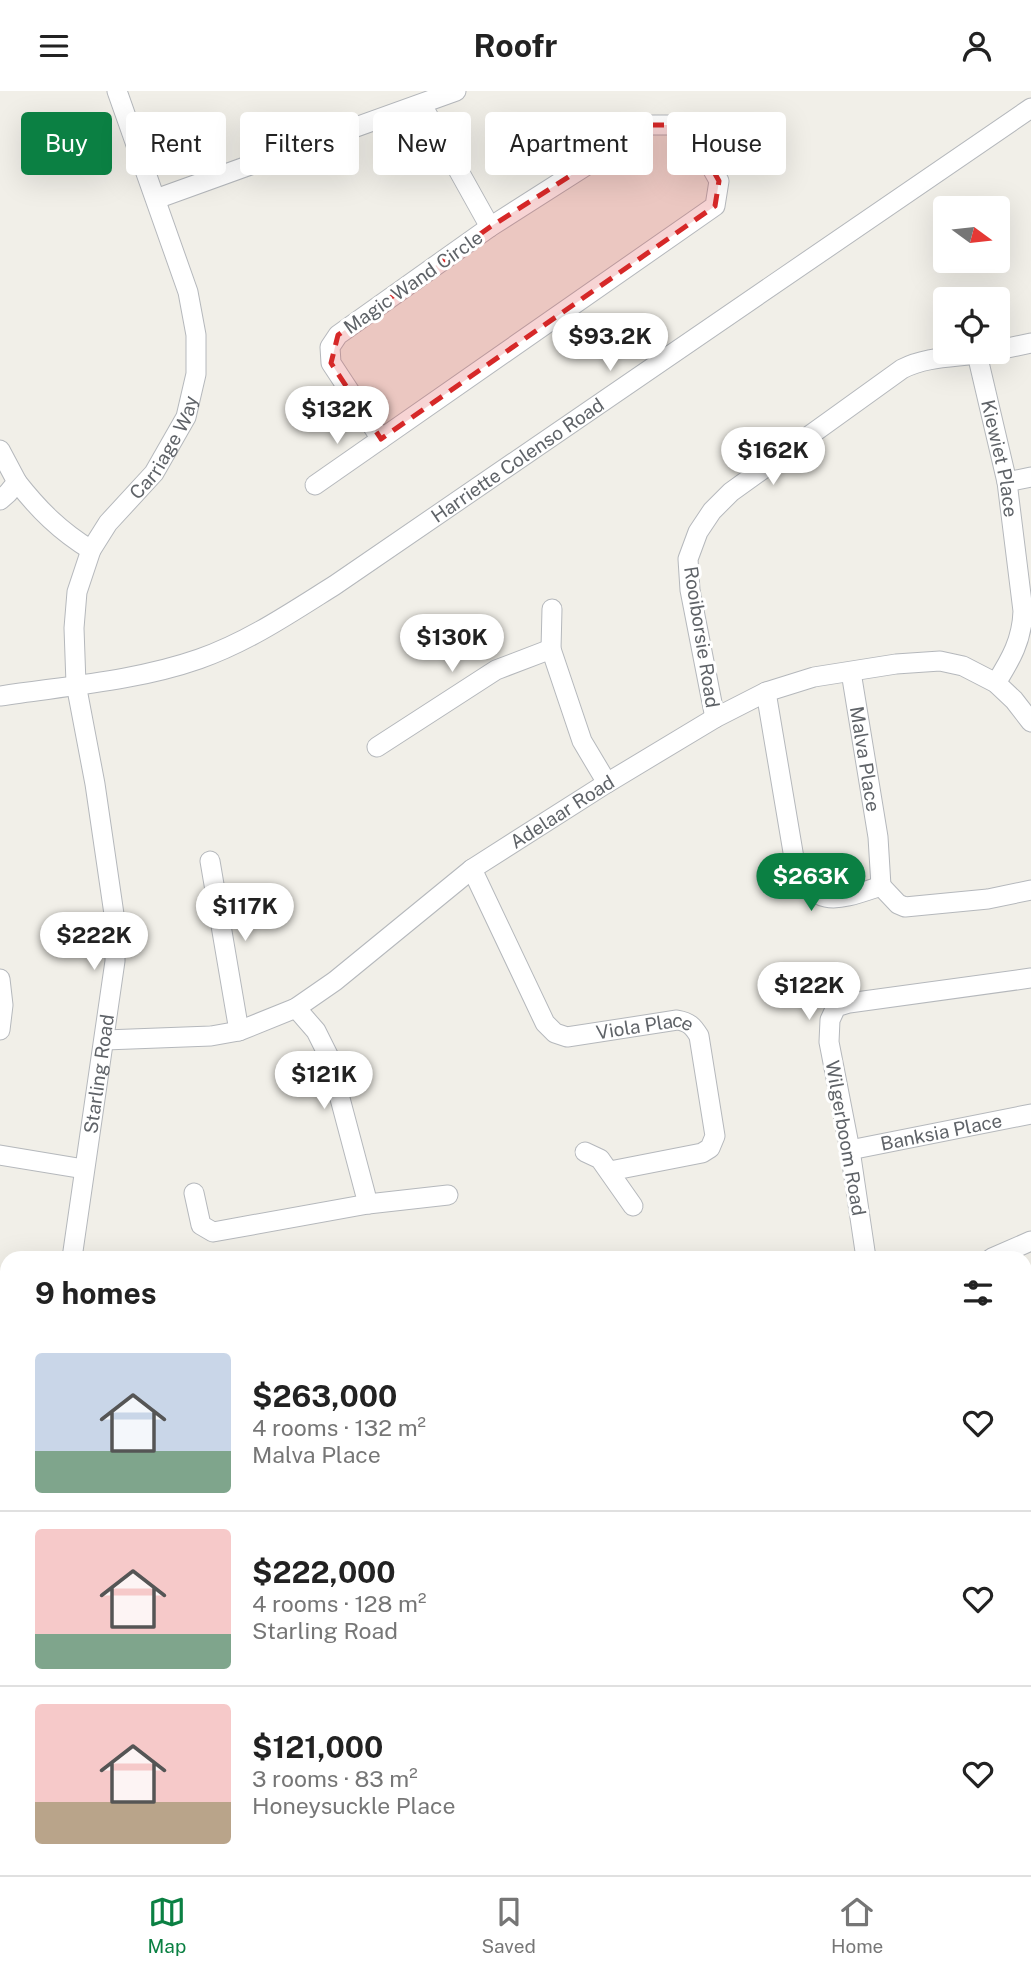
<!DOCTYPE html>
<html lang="en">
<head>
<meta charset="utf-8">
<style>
  :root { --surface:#fff; --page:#f6f6f6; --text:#222; --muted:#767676; --line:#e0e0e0; --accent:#0b8043 }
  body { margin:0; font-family:"Public Sans",sans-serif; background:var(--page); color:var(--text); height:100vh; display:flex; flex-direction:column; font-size:26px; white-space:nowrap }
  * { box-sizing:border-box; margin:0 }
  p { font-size:23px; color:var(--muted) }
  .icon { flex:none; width:38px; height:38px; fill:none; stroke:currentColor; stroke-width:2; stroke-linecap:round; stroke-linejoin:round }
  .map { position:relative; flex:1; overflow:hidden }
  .side { position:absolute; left:0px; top:1160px; width:1032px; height:625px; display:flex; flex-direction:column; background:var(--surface); border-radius:21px 21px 0 0; box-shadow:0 7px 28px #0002 }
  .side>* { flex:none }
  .hud { position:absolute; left:21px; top:21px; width:990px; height:63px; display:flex; gap:14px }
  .needle { width:46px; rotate:105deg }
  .controls { position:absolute; left:933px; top:105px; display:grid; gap:14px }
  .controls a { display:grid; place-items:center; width:77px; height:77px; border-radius:7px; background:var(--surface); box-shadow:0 7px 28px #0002; font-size:35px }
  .price { position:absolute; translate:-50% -60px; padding:0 16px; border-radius:24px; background:#fff; color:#222; font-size:23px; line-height:46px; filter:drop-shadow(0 2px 4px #0008) }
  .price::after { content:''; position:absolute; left:50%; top:42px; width:21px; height:16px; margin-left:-10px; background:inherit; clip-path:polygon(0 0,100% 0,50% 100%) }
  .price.current { background:var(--accent); color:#fff }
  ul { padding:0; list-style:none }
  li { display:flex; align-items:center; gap:21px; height:175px; padding:0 35px }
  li+li { border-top:2px solid var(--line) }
  li span { display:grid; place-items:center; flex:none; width:196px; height:140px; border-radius:7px; color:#555 }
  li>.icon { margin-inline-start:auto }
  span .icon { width:84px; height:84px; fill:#fffc; stroke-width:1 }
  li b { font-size:30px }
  h2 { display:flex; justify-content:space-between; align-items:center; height:84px; padding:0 35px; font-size:30px }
  .chip { padding:0 24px; border-radius:7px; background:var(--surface); box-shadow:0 7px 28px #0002; font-size:24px; line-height:63px }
  .chip.current { background:var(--accent); color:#fff }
  header { display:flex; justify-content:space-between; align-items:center; height:91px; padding:0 35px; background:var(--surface); font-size:32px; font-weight:700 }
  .menu { display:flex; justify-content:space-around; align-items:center; height:98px; border-top:2px solid var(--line); background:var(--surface); font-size:19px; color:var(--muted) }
  .menu a { display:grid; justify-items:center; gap:4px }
  .menu .current { color:var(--accent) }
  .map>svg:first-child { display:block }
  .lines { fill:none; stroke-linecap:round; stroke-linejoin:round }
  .minor-casing { stroke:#b5b8bc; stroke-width:21 }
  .minor { stroke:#fff; stroke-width:19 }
  .marked { fill:#d62828; fill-opacity:0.2; stroke:#d62828; stroke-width:5; stroke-dasharray:14 9; stroke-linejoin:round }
  .labels { text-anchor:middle; stroke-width:6; stroke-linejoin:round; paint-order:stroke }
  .street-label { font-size:19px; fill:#5f6368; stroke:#fff }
</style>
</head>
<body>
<header><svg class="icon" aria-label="menu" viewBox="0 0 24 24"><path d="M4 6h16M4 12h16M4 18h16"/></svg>Roofr<svg class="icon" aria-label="person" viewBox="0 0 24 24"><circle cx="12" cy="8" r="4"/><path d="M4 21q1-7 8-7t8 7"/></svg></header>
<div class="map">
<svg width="1031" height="1784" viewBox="0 0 1031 1784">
  <rect width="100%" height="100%" fill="#f1efe8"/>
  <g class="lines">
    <g class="minor-casing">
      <g id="minor">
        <path d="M422,14L490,136"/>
        <path d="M650,34H688L719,90L715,115L381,348L331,272L330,256L338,244L490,136Z"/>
        <path d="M156,108L456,0"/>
        <path d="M998,259L1031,252"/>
        <path id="s1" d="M977,263L1007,391L1023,520C1022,549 1011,568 996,592"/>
        <path d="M0,359L17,391L8,402L0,409"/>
        <path d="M17,391C39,419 60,440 91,459"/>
        <path d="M1007,391L1031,386"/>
        <path d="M315,394L381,348"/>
        <path d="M552,518L551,558L582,650L607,692"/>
        <path id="s2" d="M851,581L878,746L881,795"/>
        <path d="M766,601L794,767C813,820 836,810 881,795L898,813L905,816L988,808L1031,799"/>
        <path id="s3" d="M0,605C66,595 136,590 199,568C248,551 292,521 335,494L1031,17"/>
        <path d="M715,627L690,499L688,468L698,441L712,420L731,401L902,278C929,264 960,267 989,261"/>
        <path d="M377,656L496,579L551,558"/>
        <path d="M210,770L239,940"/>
        <path id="s4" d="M472,778L545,932L555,942L567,946L677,929C689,931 693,935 699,945L715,1045L710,1057L702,1062L610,1080"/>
        <path d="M0,888L3,914L0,939"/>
        <path d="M296,917L316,940L329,966L368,1113"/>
        <path id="s5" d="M105,949L211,945L239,940L296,917L335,890L472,778L607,692L715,627L766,601L814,586L896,573L940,570L963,575L996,592L1014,609L1031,631"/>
        <path id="s6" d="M850,1059L1031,1023"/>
        <path d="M585,1061L600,1068L633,1115"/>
        <path d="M0,1064L84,1078"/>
        <path d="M194,1102L201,1134L213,1141L368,1113L448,1104"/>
        <path id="s7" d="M72,1167L115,870V830L95,693L76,593L74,537L77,501L91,459L108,432L154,382L186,326L196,283V244L188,201L117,0"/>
        <path d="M866,1167L850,1059L829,951L830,929L836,916L849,912L1031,887"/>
        <path d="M992,1167L1031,1150"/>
        <path d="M1026,1357L1031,1369"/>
        <path d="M0,1405L7,1403"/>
        <path d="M1029,1508L1031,1506"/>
        <path d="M0,1590L4,1634L0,1663"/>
        <path d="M1026,1690L1031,1686"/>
        <path d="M277,1778L282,1784"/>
        <path d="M1010,1778L1012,1784"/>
      </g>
    </g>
    <use href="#minor" class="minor"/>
  </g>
  <path class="marked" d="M650,34H688L719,90L715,115L381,348L331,272L338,244L490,136Z"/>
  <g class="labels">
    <g class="street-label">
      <text transform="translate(413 191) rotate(-35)" y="7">Magic Wand Circle</text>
      <text dy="7" stroke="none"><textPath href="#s7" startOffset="844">Carriage Way</textPath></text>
      <text dy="7" stroke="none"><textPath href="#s1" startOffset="107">Kiewiet Place</textPath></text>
      <text dy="7" stroke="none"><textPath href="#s3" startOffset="579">Harriette Colenso Road</textPath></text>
      <text transform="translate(702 546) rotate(81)" y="7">Rooiborsie Road</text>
      <text dy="7" stroke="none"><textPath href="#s2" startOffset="88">Malva Place</textPath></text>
      <text dy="7" stroke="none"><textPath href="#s5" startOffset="527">Adelaar Road</textPath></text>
      <text dy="7" stroke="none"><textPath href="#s4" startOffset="276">Viola Place</textPath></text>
      <text dy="7" stroke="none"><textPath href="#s7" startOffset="186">Starling Road</textPath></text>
      <text dy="7" stroke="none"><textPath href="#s6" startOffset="93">Banksia Place</textPath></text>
      <text transform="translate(846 1047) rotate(80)" y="7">Wilgerboom Road</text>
    </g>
  </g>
</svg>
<div class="controls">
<a><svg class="needle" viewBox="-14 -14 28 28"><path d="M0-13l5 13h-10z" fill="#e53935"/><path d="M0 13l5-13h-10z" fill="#767676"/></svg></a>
<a><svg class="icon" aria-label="locate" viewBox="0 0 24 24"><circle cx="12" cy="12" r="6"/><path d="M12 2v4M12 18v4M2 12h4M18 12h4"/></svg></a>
</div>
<b class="price" style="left:610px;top:282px">$93.2K</b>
<b class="price" style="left:337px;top:355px">$132K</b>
<b class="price" style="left:773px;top:396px">$162K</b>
<b class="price" style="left:452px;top:583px">$130K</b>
<b class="price current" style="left:811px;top:822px">$263K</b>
<b class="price" style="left:245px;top:852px">$117K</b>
<b class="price" style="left:94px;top:881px">$222K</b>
<b class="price" style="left:809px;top:931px">$122K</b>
<b class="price" style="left:324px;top:1020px">$121K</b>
<div class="hud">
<a class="chip current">Buy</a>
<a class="chip">Rent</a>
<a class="chip">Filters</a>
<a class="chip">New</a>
<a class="chip">Apartment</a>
<a class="chip">House</a>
</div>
<section class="side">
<h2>9 homes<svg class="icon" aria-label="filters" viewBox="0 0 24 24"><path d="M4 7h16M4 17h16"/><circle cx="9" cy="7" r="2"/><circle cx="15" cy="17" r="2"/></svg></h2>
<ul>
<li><span style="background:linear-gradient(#c9d6e8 70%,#7fa58c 0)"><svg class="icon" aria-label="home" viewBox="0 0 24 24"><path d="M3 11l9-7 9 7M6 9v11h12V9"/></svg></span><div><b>$263,000</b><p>4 rooms · 132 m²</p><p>Malva Place</p></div><svg class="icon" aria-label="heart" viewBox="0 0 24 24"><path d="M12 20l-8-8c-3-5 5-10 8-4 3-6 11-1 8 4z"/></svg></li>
<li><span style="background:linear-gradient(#f6c9c9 75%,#7fa58c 0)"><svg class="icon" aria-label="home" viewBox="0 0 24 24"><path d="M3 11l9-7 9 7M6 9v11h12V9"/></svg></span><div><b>$222,000</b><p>4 rooms · 128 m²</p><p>Starling Road</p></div><svg class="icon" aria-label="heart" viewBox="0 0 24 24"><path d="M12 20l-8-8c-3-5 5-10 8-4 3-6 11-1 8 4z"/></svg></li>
<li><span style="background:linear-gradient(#f6c9c9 70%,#b9a48a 0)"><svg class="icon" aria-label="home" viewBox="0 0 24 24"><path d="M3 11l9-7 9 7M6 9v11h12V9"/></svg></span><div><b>$121,000</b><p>3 rooms · 83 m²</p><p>Honeysuckle Place</p></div><svg class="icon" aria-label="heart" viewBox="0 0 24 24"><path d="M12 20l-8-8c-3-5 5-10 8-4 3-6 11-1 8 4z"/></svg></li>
</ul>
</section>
</div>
<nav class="menu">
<a class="current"><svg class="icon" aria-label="map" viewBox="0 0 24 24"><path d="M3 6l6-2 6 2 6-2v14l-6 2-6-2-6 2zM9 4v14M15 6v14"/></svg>Map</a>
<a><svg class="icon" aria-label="saved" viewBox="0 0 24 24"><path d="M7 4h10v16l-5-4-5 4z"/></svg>Saved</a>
<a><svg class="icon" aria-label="home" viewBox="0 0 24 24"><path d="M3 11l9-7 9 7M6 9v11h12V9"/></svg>Home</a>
</nav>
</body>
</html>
